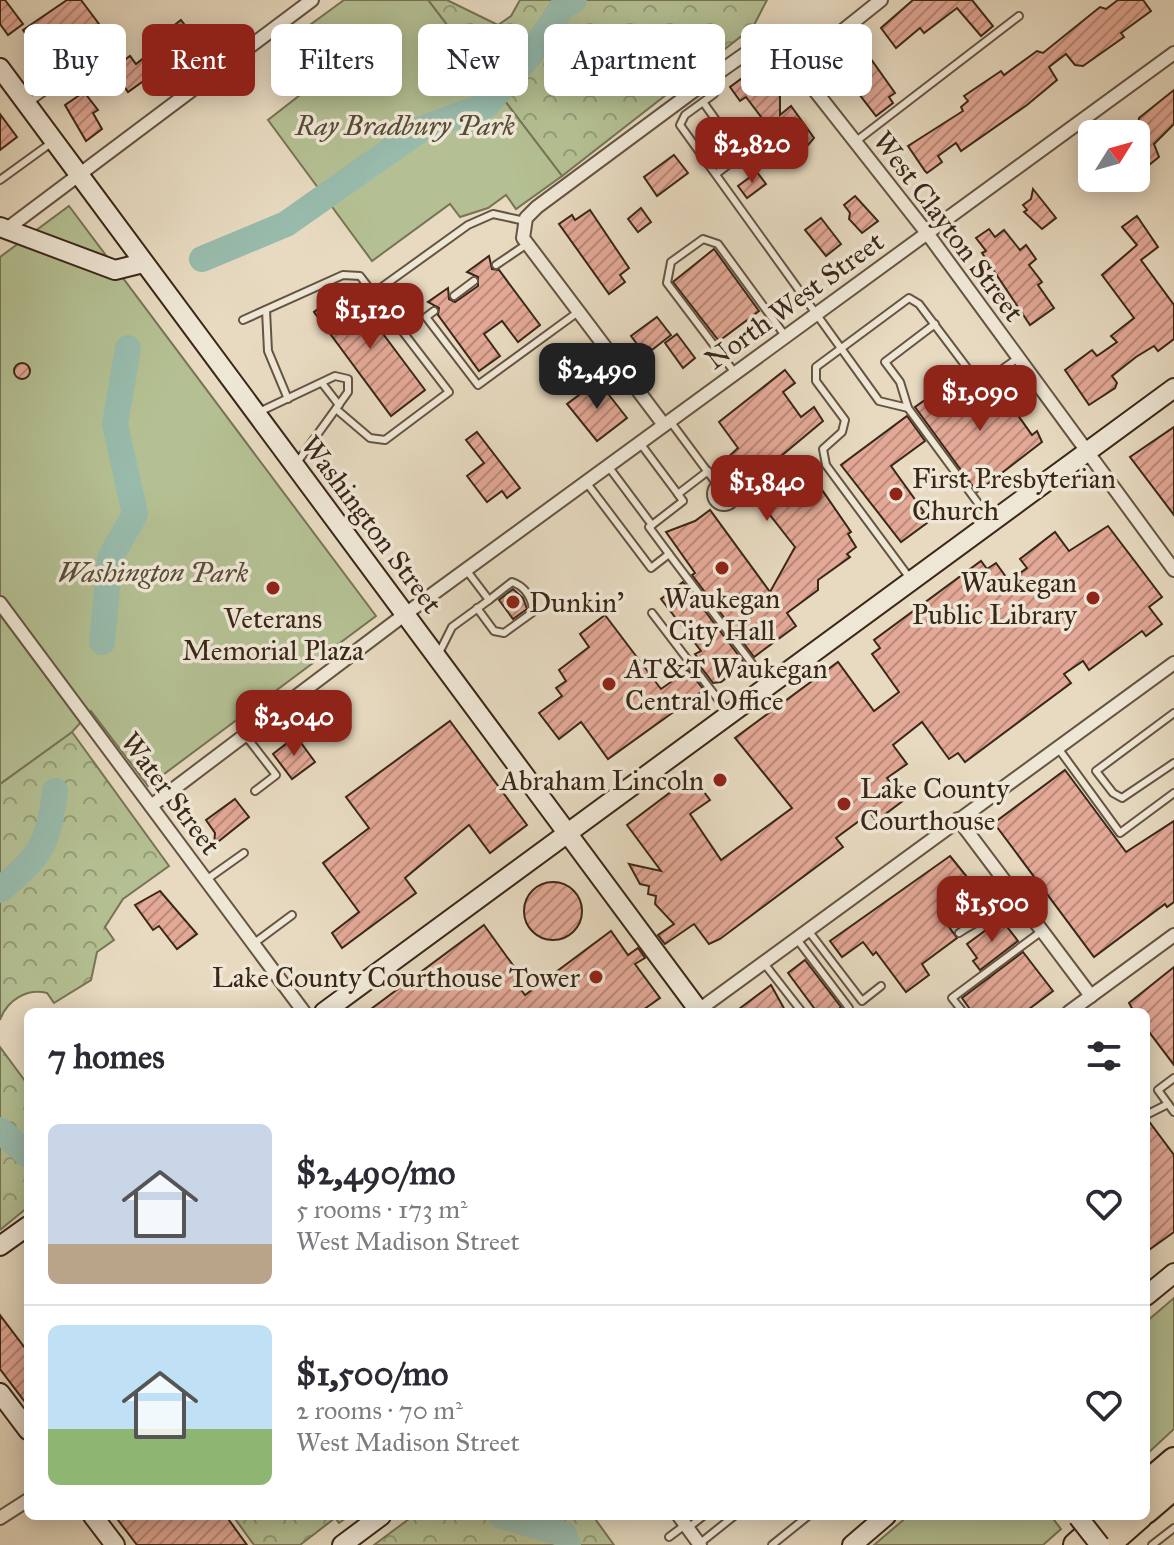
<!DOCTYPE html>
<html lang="en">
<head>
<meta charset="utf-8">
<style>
  :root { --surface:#fff; --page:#f2f2f3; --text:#2b2b33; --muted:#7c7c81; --line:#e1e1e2; --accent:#8f2418 }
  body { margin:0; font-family:"IM FELL Great Primer",serif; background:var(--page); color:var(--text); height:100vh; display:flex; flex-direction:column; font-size:30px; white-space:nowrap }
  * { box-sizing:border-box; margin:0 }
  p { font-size:26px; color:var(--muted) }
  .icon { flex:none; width:44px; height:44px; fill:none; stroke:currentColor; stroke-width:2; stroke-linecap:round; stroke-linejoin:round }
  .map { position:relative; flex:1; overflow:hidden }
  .panel { position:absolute; left:24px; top:1008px; width:1126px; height:512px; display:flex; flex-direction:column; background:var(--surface); border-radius:12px; box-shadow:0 4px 20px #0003 }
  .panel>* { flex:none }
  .banner { position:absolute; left:24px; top:24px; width:1126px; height:72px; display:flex; gap:16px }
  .needle { width:52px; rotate:53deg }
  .tools { position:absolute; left:1078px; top:120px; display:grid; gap:16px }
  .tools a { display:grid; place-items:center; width:72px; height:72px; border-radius:12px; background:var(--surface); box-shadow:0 4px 20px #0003; font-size:40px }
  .price { position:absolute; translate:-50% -68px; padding:0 18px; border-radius:16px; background:var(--accent); color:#fff; font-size:26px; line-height:52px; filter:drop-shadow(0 2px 4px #0008) }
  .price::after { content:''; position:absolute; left:50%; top:48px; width:24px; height:18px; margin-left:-12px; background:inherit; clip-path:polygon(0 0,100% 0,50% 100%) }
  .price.active { background:#222; color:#fff }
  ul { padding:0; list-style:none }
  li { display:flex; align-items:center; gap:24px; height:200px; padding:0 24px }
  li+li { border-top:2px solid var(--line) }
  li span { display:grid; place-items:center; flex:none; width:224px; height:160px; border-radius:12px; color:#555 }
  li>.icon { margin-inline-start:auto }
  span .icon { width:96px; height:96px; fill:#fffc; stroke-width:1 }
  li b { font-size:34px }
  h2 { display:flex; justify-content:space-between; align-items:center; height:96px; padding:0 24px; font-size:34px }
  .tag { padding:0 28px; border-radius:12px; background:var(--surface); box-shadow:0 4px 20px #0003; font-size:28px; line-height:72px }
  .tag.active { background:var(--accent); color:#fff }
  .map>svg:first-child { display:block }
  .forest { fill:url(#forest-crowns); stroke:#777456; stroke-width:2 }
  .park { fill:#b4c093; stroke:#777456; stroke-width:2 }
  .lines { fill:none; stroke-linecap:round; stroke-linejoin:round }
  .river { stroke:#98bbac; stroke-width:26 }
  .building { fill:url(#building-hatch); stroke:#3a2718; stroke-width:2 }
  .lane-casing { stroke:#655442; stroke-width:10 }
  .street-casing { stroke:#655442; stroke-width:16 }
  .secondary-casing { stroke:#3a2718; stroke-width:22 }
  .highway-casing { stroke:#3a2718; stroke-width:28 }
  .lane { stroke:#efe7d6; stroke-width:6 }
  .street { stroke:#efe7d6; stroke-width:12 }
  .secondary { stroke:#efe7d6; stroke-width:18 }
  .highway { stroke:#e7dac0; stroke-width:24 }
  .secondary-bridge-casing { stroke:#3a2718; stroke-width:22; stroke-linecap:butt }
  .secondary-bridge { stroke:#efe7d6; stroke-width:18 }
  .poi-dot { fill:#8f2418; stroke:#efe7d6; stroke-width:3 }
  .labels { text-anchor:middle; stroke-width:7; stroke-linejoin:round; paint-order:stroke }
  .park-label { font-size:28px; font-style:italic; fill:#584d37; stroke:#efe7d6 }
  .street-label { font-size:28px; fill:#3a2718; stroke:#efe7d6 }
  .poi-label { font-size:28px; fill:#3a2718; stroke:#efe7d6; text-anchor:start }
</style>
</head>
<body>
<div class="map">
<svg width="1174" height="1545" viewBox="0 0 1174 1545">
  <defs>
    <pattern id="forest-crowns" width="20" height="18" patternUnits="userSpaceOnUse" patternTransform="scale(2)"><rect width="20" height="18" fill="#b4c093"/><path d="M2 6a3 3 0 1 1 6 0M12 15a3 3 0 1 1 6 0" fill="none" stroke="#939c77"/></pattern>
    <pattern id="building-hatch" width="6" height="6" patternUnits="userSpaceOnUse" patternTransform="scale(2)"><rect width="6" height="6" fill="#e3a896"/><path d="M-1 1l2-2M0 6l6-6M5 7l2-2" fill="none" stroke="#b98979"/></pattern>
  </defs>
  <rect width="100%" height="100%" fill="#e7dac0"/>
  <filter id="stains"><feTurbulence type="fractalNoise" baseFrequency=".0025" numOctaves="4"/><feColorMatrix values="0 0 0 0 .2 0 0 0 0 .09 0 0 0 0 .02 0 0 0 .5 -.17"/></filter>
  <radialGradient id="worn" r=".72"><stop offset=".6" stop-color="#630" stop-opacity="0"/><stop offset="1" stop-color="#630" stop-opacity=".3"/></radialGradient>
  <g class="forest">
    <path d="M428,0H447L498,25L511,16L520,0H767L753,27L562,176Z"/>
    <path d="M72,732L169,866L123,899L105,927L114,940L97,952L91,980L54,1003L47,993C27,988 7,1000 0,1020V784Z"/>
    <path d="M0,1047L28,1085V1207L0,1230Z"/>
    <path d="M233,1516H349L339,1523L335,1518L300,1545H254Z"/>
    <path d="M413,1516H593L614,1545H374Z"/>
  </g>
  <g class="park">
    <path d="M344,0H428L562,176L516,209L506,195L488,208L460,217L450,204L372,261L268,120L332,70L303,30Z"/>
    <path d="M69,206L376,616L148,786L91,711L72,732L0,784V257Z"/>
    <path d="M1174,1298V1429L1146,1455V1322Z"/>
    <path d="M908,1516H1051L1061,1529L1043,1545H874Z"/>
  </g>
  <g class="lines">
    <g class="river">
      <path d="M202,259L286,224L421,129L487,105L530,55L563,6L574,0"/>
      <path d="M102,642L110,558L135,514L115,424L128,348"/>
      <path d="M0,890C42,854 48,845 55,791"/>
      <path d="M0,1130L28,1155"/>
      <path d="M501,1516L564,1534L568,1545"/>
    </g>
  </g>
  <g class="building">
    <path d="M0,0H5L23,24L8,35L0,24Z"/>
    <path d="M67,0H81L99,24L58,54L47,38L33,46L23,30Z"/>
    <path d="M913,0H972L993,26L981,36L957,8L924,33L920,28L896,48L881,28Z"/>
    <path d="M1118,0H1143L1151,11L1121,33L1124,37L1083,66L1075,65L1066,54L1049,67L1057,80L1027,105L961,151L956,143L938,156L942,162L927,173L925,171L908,146L963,111L961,107L968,101L964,96L1001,71L1004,75L1037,51L1043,53L1100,7L1106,9Z"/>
    <path d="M181,20L198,42L177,57L181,62L168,73L163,67L128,92L112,69L130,56L136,64L171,36L167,31Z"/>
    <path d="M861,45L895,93L889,97L893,103L876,116L832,59L850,46L853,50Z"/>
    <path d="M757,67L780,92V115L791,106L814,138L803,151L790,150L781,157L771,143L777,138L746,97L740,101L730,87Z"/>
    <path d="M1174,90V124L1154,144L1159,157L1144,169L1136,159L1139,118Z"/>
    <path d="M84,92L98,110L93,113L102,129L86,141L65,105Z"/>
    <path d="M0,114L17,137L0,150Z"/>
    <path d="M674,155L688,173L657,196L644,177Z"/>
    <path d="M757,172L766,184L747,198L738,186Z"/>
    <path d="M1033,189L1056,218L1042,229L1024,212L1027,210L1023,205L1031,199Z"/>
    <path d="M855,196L878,221L862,233L849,219L850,213L844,205Z"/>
    <path d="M641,208L651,222L638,232L628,219Z"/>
    <path d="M590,210L629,268L620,275L625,282L609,294L559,224L572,215L575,220Z"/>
    <path d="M1137,216L1158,247L1141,260L1174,305V339L1158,351L1154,346L1136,357L1112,376L1117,383L1115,388L1089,405L1065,370L1092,350L1097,356L1117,342L1111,336L1134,318L1102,275L1137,245L1122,227Z"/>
    <path d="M821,218L841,244L826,256L805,230Z"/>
    <path d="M989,229L995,237L1004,230L1020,250L1026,245L1036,259L1029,265L1042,282L1038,285L1054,308L1030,325L982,253L986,251L976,238Z"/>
    <path d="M714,249L759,311L719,341L673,282Z"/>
    <path d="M489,256L492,269L499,270L540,325L518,342L502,321L484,334L500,356L479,371L438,315L439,308L428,302L448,288L449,299L455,302L478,286V277L467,272Z"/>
    <path d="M348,287L425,390L391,416L314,312Z"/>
    <path d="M657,317L671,335L652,350L649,347L643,352L631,336Z"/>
    <path d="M677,334L695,358L683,368L665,343Z"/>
    <circle cx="22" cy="371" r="8"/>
    <path d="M785,370L795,383L783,392L801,417L814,407L823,421L774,462L788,482L807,468L851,532L848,534L856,547L847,554L850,557L818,580V590L787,613L796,626L754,657L692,575L695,573L666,532L695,521L710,510L770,592L795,547L726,459L738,448L719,422Z"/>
    <path d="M598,381L627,418L597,441L567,404Z"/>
    <path d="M1000,381L1020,407L1015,411L1032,435L1037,431L1042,442L977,492L915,407L938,391L943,398L947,395L956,408L968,399L974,401Z"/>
    <path d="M907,416L925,441L891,466L924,512L921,514L927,523L901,542L841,465Z"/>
    <path d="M1174,427V515L1130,457Z"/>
    <path d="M477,432L520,488L507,498L502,491L487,502L467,476L484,463L466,440Z"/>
    <path d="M1108,526L1162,597L1149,607L1162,624L1146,636L1142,631L1089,670L1083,661L1064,674L1071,683L965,762L958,753L949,759L922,722L893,745L907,764L887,778L904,800L876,821L870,813L836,838L843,847L720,939L709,944L694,924L665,944L658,935L674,924L655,904L656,896L648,894L649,886L640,884L629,864L661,871L627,825L692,776L710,800L690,814L721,860L792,808L735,738L838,662L874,711L899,692L872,654L880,648L874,640L981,561L987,569L996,563L1009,581L1027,568L1020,559L1055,532L1069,551Z"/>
    <path d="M683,582L745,664L721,682L713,683L697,662L700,661L695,654L701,651L661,599Z"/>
    <path d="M513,589L523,598L527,609L513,619L499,600Z"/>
    <path d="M605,615L661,689L688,670L704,690L608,759L581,722L559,739L539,713L562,696L556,688L566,681L559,670L589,647L580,634Z"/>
    <path d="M450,721L527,825L490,853L469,825L405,878L416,893L342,948L332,933L359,912L323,863L369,828L346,797Z"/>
    <path d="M296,736L315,762L292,779L273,754Z"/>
    <path d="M1065,770L1126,852L1174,821V902L1167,907L1165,904L1094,957L994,823Z"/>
    <path d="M235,799L249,817L214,845L215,833L206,820Z"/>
    <path d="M950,856L980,893L944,920L957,938L922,964L929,975L906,992L876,952L873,955L863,942L842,957L830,941Z"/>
    <circle cx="553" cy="911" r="29"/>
    <path d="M160,891L197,934L177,949L159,926L153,930L135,905Z"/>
    <path d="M1001,919L1018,941L980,970L973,961L977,958L967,944Z"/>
    <path d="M484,925L520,975L514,980L525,995L611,931L628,955L638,948L645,958L635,964L660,998L640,1012H367Z"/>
    <path d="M1023,952L1053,991L1025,1012H972L962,998Z"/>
    <path d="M805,960L841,1007L836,1012H817L788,973Z"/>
    <path d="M1174,967V1065L1146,1028V1012H1134L1129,1003Z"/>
    <path d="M771,985L786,1012H735Z"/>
    <path d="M1148,1120L1174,1155V1232L1146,1252Z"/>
    <path d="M0,1315L28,1352V1406L0,1369Z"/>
    <path d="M115,1516H226L247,1545H137Z"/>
  </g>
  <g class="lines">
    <g class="lane-casing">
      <g id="lane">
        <path d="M705,82L714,94L685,115L680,125L879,401L908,408"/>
        <path d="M30,102L112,42"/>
        <path d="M703,102L741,155L716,174"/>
        <path d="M855,142L1019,16"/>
        <path d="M0,180L51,143"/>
        <path d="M496,265L527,244"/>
        <path d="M375,292L468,225L493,214L525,221"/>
        <path d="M454,296L474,281"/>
        <path d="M266,310L268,351L288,399"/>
        <path d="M434,311L426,317L478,385L578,312"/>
        <path d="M243,320L343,275L360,276L449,392L385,440L370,438L336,409"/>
        <path d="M935,324L885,362L900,382L908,408L989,518"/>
        <path d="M735,373L667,283L671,262L703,239L718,244L786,337"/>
        <path d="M322,383L339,405"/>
        <path d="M259,412L335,376L348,379V392L296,464"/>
        <path d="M670,421L716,483"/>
        <path d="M640,443L678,494"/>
        <path d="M608,466L652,525L683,501L678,494L708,471"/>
        <circle cx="724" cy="494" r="13"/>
        <path d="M586,482L651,568L669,554L649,527L652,525"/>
        <path d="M669,554L766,682"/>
        <path d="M909,577L826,465L823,449L842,432L845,420L816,381V367L909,298L919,304L980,385L1018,358"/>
        <path d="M477,608L494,631L504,633L533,612C533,599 525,586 512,582L489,600"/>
        <path d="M652,613L727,711"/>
        <path d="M438,655L452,627L489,600L467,571"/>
        <path d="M292,700L315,730H325"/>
        <path d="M1174,713L1096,771L1113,793L1122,798L1174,763"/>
        <path d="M245,735L276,775L255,791"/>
        <path d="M1058,748L1120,833L1174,793"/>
        <path d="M206,880L244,853"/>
        <path d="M807,929L862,1001L881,986"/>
        <path d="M959,933C979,919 999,913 1018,899"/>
        <path d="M796,938L849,1008L844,1012"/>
        <path d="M253,944L292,915"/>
        <path d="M763,962L802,1012"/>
        <path d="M963,1012L952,998L1042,931"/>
        <path d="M1174,1078L1158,1090L1174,1112"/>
        <path d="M1146,1115L1168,1104"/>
        <path d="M688,1528L703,1516"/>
        <path d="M669,1537L685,1525"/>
        <path d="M699,1544L734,1516"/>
        <path d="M772,1545L808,1516"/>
        <path d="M1152,1545L1174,1528"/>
      </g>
    </g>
    <g class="street-casing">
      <g id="street">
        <path d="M796,68L881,0"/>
        <path d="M4,231L312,0"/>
        <path d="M664,425L523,238L526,218L537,207L715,75L759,44L768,42L787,55L927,233L1174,570"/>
        <path d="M0,603L304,1012"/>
        <path d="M151,806L404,615L1174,53"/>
        <path d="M958,819L1091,996"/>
        <path d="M696,1012L1174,663"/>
        <path d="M1069,1012L1174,935"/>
        <path d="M679,1516L700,1545"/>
        <path d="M0,1518L28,1500"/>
      </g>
    </g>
    <g class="secondary-casing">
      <g id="secondary">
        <path d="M0,68L700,1012"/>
        <path d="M0,227L115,270L143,263"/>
        <path d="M324,1012L1174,388"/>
        <path d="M0,1246L28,1226"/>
        <path d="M1146,1296L1174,1273"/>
        <path d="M0,1393L28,1430"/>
        <path d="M93,1516L115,1545"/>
        <path d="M342,1545L381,1516"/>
        <path d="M852,1545L886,1516"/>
      </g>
    </g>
    <g class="highway-casing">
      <g id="highway">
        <path d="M1146,1484L1174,1460"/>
        <path d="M1146,1511L1174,1487"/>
        <path d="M1076,1545L1109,1516"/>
        <path d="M1107,1545L1140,1516"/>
      </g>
    </g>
    <use href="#lane" class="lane"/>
    <use href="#street" class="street"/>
    <use href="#secondary" class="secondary"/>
    <use href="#highway" class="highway"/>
    <g class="secondary-bridge-casing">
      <path id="secondary-bridge" d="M1078,1517L1100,1545"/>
    </g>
    <use href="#secondary-bridge" class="secondary-bridge"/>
  </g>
  <g class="poi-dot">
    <circle cx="896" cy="494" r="8"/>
    <circle cx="722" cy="568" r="8"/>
    <circle cx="273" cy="588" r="8"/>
    <circle cx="1093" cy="598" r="8"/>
    <circle cx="513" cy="602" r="8"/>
    <circle cx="609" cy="684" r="8"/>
    <circle cx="720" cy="780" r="8"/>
    <circle cx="844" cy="804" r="8"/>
    <circle cx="596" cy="977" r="8"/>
  </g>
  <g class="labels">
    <g class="park-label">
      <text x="405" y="135">Ray Bradbury Park</text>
      <text x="153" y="582">Washington Park</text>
    </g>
    <g class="street-label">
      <text transform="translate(949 226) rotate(53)" y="10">West Clayton Street</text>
      <text transform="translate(794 300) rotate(-36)" y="10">North West Street</text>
      <text transform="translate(372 524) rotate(53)" y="10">Washington Street</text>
      <text transform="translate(171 793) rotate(53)" y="10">Water Street</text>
    </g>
    <g class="poi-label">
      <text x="912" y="488">First Presbyterian<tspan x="912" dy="32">Church</tspan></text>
      <text x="1077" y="592" text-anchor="end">Waukegan<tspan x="1077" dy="32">Public Library</tspan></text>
      <text x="722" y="608" text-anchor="middle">Waukegan<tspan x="722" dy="32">City Hall</tspan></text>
      <text x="529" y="612">Dunkin'</text>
      <text x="273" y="628" text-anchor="middle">Veterans<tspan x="273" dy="32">Memorial Plaza</tspan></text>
      <text x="625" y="678">AT&amp;T Waukegan<tspan x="625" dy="32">Central Office</tspan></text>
      <text x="704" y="790" text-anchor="end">Abraham Lincoln</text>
      <text x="860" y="798">Lake County<tspan x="860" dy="32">Courthouse</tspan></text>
      <text x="580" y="987" text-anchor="end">Lake County Courthouse Tower</text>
    </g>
  </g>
  <rect width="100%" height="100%" filter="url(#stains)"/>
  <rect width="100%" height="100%" fill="url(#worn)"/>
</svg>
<div class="tools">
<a><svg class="needle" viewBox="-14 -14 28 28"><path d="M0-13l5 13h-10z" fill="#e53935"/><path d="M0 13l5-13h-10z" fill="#7c7c81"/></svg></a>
</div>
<b class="price" style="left:752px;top:185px">$2,820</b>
<b class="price" style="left:370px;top:351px">$1,120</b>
<b class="price active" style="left:597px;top:411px">$2,490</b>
<b class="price" style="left:980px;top:433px">$1,090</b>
<b class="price" style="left:767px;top:523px">$1,840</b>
<b class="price" style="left:294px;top:758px">$2,040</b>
<b class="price" style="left:992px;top:944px">$1,500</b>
<div class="banner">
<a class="tag">Buy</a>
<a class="tag active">Rent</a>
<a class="tag">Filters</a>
<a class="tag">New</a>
<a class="tag">Apartment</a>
<a class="tag">House</a>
</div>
<section class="panel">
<h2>7 homes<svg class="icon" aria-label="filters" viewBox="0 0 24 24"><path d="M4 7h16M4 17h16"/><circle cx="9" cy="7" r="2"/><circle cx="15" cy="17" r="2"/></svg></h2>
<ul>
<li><span style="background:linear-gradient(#c9d6e8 75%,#b9a48a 0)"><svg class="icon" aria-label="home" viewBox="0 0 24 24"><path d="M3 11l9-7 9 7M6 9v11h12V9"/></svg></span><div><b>$2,490/mo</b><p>5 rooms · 173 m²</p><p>West Madison Street</p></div><svg class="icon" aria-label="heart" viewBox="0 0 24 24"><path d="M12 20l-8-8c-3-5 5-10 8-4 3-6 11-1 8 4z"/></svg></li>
<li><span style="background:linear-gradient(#bfe0f5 65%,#8fb573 0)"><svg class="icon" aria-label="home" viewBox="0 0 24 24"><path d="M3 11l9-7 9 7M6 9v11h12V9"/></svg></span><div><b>$1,500/mo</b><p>2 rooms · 70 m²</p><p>West Madison Street</p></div><svg class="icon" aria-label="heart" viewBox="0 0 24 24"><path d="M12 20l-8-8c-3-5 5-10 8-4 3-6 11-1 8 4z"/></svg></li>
</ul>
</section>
</div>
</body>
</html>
